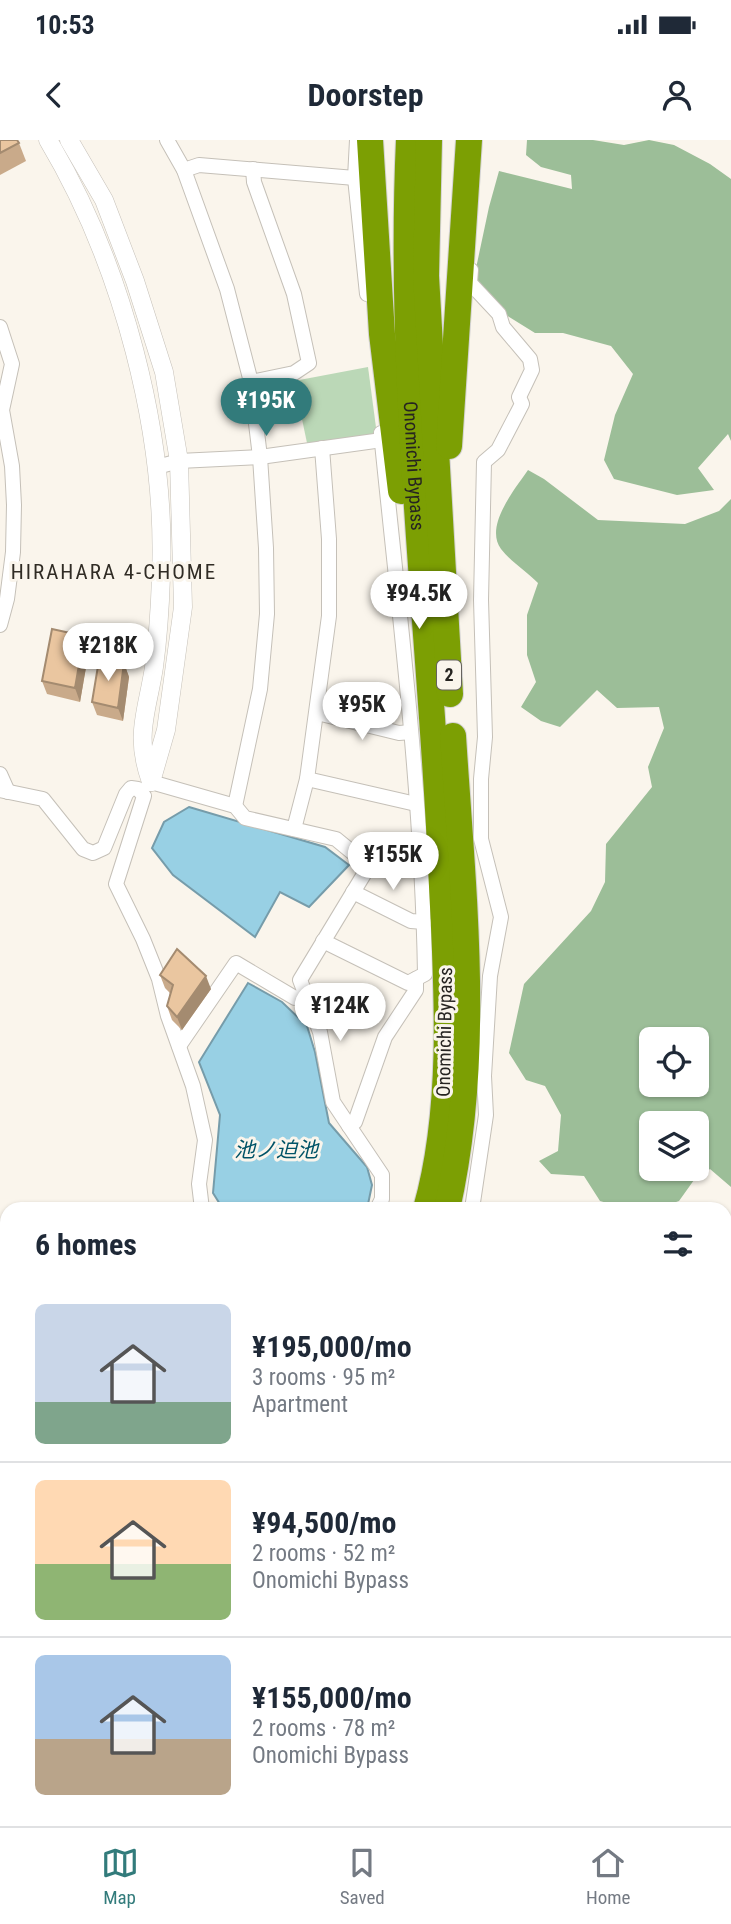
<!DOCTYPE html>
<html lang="en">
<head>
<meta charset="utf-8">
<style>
  :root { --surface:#fff; --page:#f2f2f3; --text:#1f2937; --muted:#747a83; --line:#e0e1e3; --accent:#327b7b }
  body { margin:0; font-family:"Roboto Condensed","Noto Sans JP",sans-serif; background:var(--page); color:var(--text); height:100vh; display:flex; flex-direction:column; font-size:26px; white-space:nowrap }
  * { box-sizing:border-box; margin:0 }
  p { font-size:23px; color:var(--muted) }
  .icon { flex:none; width:38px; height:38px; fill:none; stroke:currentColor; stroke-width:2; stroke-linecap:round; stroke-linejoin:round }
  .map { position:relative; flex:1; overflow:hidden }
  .drawer { position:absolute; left:0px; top:1062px; width:732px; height:625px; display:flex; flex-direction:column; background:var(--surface); border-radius:21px 21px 0 0; box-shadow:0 2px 5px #0004 }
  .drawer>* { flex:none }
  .fabs { position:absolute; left:639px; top:887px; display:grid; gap:14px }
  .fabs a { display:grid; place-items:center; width:70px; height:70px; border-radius:10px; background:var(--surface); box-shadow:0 2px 5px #0004; font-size:35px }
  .price { position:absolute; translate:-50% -60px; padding:0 16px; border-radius:24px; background:#fff; color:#222; font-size:23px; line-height:46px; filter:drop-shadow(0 2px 4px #0008) }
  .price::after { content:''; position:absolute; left:50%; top:42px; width:21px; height:16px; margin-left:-10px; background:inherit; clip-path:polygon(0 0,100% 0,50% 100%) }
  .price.current { background:var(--accent); color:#fff }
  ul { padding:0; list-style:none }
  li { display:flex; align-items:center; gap:21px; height:175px; padding:0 35px }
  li+li { border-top:2px solid var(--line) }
  li span { display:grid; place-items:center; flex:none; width:196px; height:140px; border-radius:10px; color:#555 }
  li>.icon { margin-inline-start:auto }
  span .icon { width:84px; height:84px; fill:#fffc; stroke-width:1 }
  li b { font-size:30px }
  h2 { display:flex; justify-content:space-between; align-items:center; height:84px; padding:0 35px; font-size:30px }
  .status { display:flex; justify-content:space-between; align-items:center; height:49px; padding:0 35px; background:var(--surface); direction:ltr }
  .status svg { height:19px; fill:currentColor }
  header { display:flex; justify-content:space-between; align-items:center; height:91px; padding:0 35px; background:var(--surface); font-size:32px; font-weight:700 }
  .dock { display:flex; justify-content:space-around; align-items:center; height:98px; border-top:2px solid var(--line); background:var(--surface); font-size:19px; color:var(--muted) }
  .dock a { display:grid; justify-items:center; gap:4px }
  .dock .current { color:var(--accent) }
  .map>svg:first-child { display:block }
  .green { fill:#bbd8b7 }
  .forest { fill:#9cbe98; fill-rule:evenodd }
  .water { fill:#98d0e4; stroke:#769caa; stroke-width:2 }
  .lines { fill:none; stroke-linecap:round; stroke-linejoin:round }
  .minor-casing { stroke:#c5c0b8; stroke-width:16 }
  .tertiary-casing { stroke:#c5c0b8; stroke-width:19 }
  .motorway-casing { stroke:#d4d3d3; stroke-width:28 }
  .minor { stroke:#fff; stroke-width:14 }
  .tertiary { stroke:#fff; stroke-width:18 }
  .motorway { stroke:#7c9f03; stroke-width:26 }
  .wall { fill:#c9aa8a }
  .shaded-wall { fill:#a48b70 }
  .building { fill:#eac6a0; stroke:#a48b70; stroke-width:2 }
  .labels { text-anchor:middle; stroke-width:6; stroke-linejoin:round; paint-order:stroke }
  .shield { fill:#faf5ec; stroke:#66635e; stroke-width:2 }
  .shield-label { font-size:18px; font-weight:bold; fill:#262421 }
  .street-label { font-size:19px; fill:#262421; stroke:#faf5ec }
  .neighbourhood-label { font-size:21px; letter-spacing:2px; fill:#302c25; stroke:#faf5ec }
  .water-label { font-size:21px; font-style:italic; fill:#005367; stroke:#faf5ec }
</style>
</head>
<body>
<div class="status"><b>10:53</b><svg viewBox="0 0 49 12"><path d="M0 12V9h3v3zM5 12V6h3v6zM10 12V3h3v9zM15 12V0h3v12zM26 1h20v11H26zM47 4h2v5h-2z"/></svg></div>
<header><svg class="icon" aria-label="back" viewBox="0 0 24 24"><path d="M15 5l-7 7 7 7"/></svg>Doorstep<svg class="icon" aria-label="person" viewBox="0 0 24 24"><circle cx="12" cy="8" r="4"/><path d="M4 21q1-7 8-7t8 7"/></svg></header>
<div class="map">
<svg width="731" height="1686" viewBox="0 0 731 1686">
  <rect width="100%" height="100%" fill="#faf5ec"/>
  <path class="green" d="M368,227L377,295L307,303L294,241Z"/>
  <g class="forest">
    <path d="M527,0H593L624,5L649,0L674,5L710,24L731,39V301L728,294L698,328L714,350L677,355L614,339L604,320L615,275L633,234L611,206L563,193H535L503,173L477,149L475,133L489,67L499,31L572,49L571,35L541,27L526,15Z"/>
    <path d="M528,330L544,339L598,380L685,384L719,371L731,359V1047L710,1029L694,1040L679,1061L656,1069H628L600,1061L584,1036L551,1034L539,1021L558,1011L561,975L545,946L526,940L509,913L524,844L591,771L605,742L606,704L652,647L648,627L664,588L659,567L617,568L597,550L560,587L541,581L521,567L536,542L527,515V475L538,443C527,432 511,422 501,409C484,386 515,349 528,330ZM651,900H696V945H651ZM651,984H696V1029H651Z"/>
    <path d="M731,1102V1304L724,1303V1106Z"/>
  </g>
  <g class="water">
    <path d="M189,667L325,707L349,725L309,767L280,752L255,797L173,735L152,708L164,682Z"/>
    <path d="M248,843L282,862L307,886L315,912L329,983L367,1027L372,1045L367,1069H223L213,1053L220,975L199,922Z"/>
  </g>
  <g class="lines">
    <g class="minor-casing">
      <g id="minor">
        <path d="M167,0L184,30L227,149L251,242L260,317L266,408L267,474L260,549L235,666"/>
        <path d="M357,0L355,38L367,154"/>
        <path d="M184,30L199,25L355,38"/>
        <path d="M471,130L470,143L499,174L503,187L530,219L532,230L519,257L522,264L498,310L484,322L481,460L485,597L481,639V699L501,777L490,836L484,936L486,975L472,1069"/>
        <path d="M0,187L12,224L2,270L12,326L14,365L13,412L7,459L0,485"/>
        <path d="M251,242L294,233L309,223L294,154L254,42L253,29"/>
        <path d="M157,327L179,321L260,317L382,300"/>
        <path d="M317,573L399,593L411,592"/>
        <path d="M0,634L8,652"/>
        <path d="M307,639L416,664"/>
        <path d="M151,642L235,666L245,678L336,699L369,726L420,723"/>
        <path d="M0,650L43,659L83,709L93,713L104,708L126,654L131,648L138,649L144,656L116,744L143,799L159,839L168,876L193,946L205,1000L199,1044L202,1069"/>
        <path d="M294,689L307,639L329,476V399L322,308"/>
        <path d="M369,726L300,840L320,892L333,962L382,1035V1059L377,1069"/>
        <path d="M353,752L411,781L424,782"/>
        <path d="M323,801L408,843L425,834C422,653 399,472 381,293"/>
        <path d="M179,906L236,823L295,858L306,855"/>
        <path d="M349,986L355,982L385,897L416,850V839"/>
        <path d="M0,1287L7,1292"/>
        <path d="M0,1379L7,1371"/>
        <path d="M724,1397L731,1400"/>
        <path d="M724,1512L731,1497"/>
        <path d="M0,1528L7,1534"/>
        <path d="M196,1680L197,1686"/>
        <path d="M81,1686L87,1680"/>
        <path d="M625,1686L626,1680"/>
      </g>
    </g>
    <g class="tertiary-casing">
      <g id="tertiary">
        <path d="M48,0C122,124 167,293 161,437C160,467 158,498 154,527C147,573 134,595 151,642"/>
        <path d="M69,0L104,60L135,141L164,232L179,321L183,467L166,590L151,642"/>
      </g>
    </g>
    <g class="motorway-casing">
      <g id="motorway">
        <path d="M370,0L382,194L401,351"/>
        <path id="s1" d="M409,0C398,235 428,470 440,705C445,820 458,957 426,1069"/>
        <path d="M429,0L426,136L450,554"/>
        <path d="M449,306L469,0"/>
        <path d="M447,1069C482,914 463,753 453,596"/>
        <path d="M0,1685L7,1677"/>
        <path d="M25,1686L30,1680"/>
      </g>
    </g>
    <use href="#minor" class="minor"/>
    <use href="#tertiary" class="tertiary"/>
    <use href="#motorway" class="motorway"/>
  </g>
  <g class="wall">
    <path d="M0,0L19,3L26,21L0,35Z"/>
    <path d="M84,496L89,510L80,562L47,554L42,541Z"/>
    <path d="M124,523L129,537L123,581L97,575L92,562Z"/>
    <path d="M160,835L211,849L182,890L172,880L167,866L170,853L165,848Z"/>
  </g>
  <g class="shaded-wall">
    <path d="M84,496L89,510L80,562L75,548Z"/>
    <path d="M124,523L129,537L123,581L118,568Z"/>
    <path d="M206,836L211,849L182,890L177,877Z"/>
  </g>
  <g class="building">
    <path d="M0,0H17L19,3L0,13Z"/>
    <path d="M52,489L84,496L75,548L42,541Z"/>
    <path d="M99,520L124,523L118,568L92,562Z"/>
    <path d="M177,809L206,836L177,877L167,866L173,845L160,835Z"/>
    <path d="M567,1680H591L595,1685L593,1686H556Z"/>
  </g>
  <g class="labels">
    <rect class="shield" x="437" y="520.5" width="24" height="29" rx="5"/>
    <g class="shield-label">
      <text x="449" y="541">2</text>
    </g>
    <g class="street-label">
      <text dy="7" stroke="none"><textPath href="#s1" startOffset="326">Onomichi Bypass</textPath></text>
      <text transform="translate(444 892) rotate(-89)" y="7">Onomichi Bypass</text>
    </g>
    <g class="neighbourhood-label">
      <text x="114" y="439">HIRAHARA 4-CHOME</text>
    </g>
    <g class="water-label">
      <text x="276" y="1017">池ノ迫池</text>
    </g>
  </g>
</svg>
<div class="fabs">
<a><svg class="icon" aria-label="locate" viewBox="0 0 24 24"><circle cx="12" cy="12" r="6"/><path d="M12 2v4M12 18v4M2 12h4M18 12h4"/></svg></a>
<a><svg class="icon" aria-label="layers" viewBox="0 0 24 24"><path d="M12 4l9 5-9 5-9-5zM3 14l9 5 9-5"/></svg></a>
</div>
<b class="price current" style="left:266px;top:298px">¥195K</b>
<b class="price" style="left:419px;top:491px">¥94.5K</b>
<b class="price" style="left:108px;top:543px">¥218K</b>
<b class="price" style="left:362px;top:602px">¥95K</b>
<b class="price" style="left:393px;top:752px">¥155K</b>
<b class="price" style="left:340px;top:903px">¥124K</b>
<section class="drawer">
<h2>6 homes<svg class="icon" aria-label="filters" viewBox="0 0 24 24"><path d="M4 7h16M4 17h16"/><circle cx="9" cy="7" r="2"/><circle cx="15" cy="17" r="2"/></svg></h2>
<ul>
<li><span style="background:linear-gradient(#c9d6e8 70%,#7fa58c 0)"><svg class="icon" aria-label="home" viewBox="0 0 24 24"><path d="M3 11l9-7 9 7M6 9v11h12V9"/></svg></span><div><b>¥195,000/mo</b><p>3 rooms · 95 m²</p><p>Apartment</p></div></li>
<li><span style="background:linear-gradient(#ffd9b3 60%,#8fb573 0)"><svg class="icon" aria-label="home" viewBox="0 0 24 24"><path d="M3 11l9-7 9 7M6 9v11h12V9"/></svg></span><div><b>¥94,500/mo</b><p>2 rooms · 52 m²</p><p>Onomichi Bypass</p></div></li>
<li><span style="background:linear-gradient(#a9c7e8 60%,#b9a48a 0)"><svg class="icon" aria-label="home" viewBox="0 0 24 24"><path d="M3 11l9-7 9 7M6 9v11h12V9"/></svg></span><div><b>¥155,000/mo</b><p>2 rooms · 78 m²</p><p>Onomichi Bypass</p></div></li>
</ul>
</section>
</div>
<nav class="dock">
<a class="current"><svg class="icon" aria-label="map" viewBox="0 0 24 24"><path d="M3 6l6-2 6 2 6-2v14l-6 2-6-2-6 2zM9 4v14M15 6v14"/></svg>Map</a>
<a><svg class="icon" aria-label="saved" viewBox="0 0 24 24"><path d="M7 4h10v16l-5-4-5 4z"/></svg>Saved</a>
<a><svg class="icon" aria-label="home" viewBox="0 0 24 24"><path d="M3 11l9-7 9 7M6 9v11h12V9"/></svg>Home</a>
</nav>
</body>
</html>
